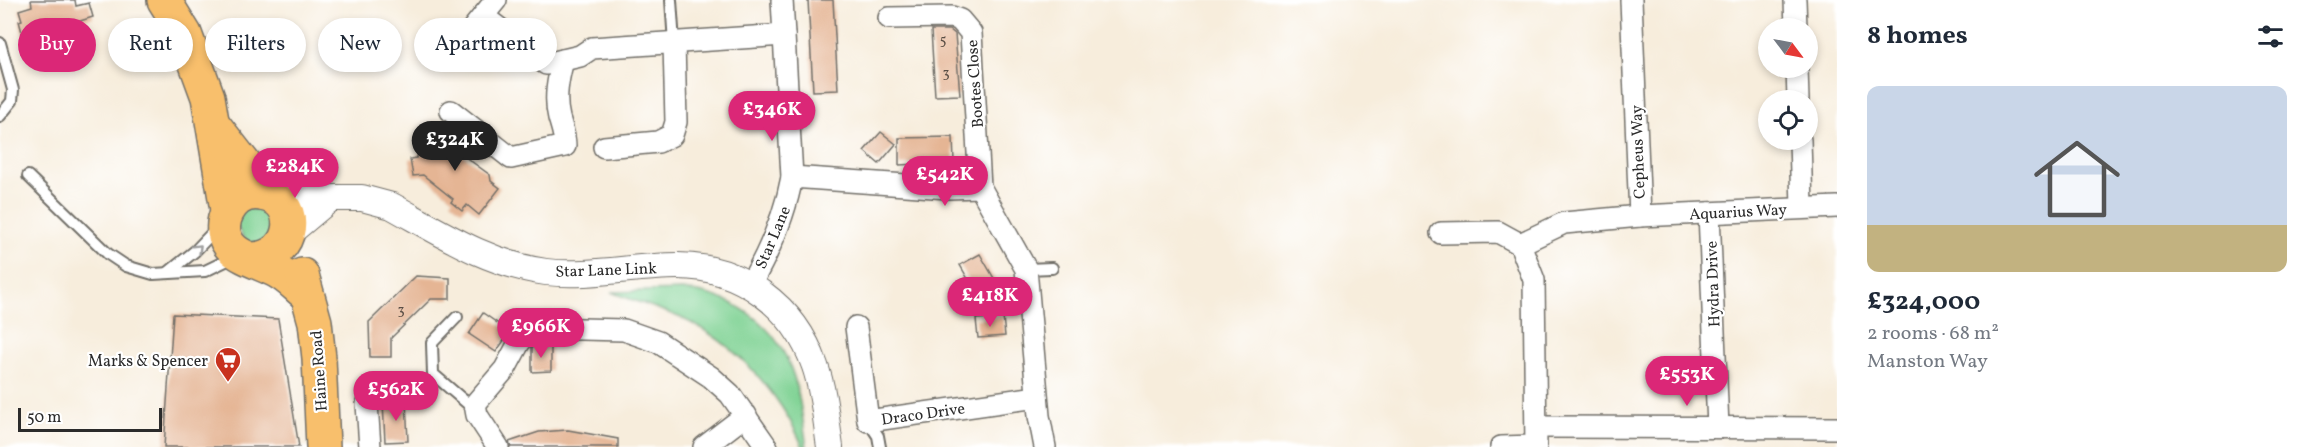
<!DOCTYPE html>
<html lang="en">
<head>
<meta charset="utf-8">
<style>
  :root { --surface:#fff; --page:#f2f2f3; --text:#1f2937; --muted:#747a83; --line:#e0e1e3; --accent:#db2777 }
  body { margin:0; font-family:Vollkorn,serif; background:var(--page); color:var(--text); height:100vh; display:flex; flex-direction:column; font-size:22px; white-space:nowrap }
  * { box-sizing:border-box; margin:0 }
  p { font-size:20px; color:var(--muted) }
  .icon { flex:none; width:33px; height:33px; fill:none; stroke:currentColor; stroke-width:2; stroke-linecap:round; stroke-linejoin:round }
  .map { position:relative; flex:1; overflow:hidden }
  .details { display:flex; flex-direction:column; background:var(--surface); width:480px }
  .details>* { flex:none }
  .top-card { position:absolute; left:18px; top:18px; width:570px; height:54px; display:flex; gap:12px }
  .needle { width:39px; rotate:122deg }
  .buttons { position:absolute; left:1758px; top:18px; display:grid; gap:12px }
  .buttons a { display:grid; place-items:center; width:60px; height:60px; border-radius:50%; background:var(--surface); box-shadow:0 3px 9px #0003; font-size:30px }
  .scale { position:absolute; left:18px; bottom:15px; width:144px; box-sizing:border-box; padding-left:6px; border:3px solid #2b2b2b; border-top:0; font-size:16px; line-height:21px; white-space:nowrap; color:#2b2b2b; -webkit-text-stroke:4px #fff; paint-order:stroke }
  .price { position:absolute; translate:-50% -51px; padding:0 14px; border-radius:21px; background:var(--accent); color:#fff; font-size:20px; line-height:39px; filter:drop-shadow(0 2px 3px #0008) }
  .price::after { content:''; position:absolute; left:50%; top:36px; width:18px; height:14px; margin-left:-9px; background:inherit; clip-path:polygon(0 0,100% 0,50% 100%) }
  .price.on { background:#222; color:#fff }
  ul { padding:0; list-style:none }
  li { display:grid; align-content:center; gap:12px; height:318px; padding:0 30px }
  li+li { border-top:2px solid var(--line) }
  li span { display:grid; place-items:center; height:186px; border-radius:12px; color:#555 }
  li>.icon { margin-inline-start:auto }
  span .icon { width:108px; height:108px; fill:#fffc; stroke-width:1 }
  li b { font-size:26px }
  h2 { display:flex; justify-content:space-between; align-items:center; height:72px; padding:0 30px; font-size:26px }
  .tag { padding:0 21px; border-radius:27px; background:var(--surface); box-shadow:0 3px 9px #0003; font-size:21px; line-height:54px }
  .tag.on { background:var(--accent); color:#fff }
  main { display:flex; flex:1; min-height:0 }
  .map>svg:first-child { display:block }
  .green { fill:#81d395; stroke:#567f60; stroke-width:1.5 }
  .building { fill:#e5b594 }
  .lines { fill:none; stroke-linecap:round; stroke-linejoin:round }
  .service-casing { stroke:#726f69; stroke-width:14 }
  .minor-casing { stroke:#726f69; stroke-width:24 }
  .tertiary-casing { stroke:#726f69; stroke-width:28 }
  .primary-casing { stroke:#726f69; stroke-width:36 }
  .service { stroke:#fff; stroke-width:10 }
  .minor { stroke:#fff; stroke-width:21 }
  .tertiary { stroke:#fff; stroke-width:26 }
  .primary { stroke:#f8bf6c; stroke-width:33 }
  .oneway { stroke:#a0a0a0 }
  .labels { text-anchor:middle; stroke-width:4.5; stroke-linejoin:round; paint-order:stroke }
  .number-label { font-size:14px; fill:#5a4e45 }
  .street-label { font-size:16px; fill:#2b2b2b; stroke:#fff }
  .poi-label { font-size:16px; fill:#2b2b2b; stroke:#fff; text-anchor:end }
</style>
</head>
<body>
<main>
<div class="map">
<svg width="1837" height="447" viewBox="0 0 1837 447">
  <rect width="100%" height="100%" fill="#fff"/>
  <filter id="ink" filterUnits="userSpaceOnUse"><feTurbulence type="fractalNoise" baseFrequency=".0167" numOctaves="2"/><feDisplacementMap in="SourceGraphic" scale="12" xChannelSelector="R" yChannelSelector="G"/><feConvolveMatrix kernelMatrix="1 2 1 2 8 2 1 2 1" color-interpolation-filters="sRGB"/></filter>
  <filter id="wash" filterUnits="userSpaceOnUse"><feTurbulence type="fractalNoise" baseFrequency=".008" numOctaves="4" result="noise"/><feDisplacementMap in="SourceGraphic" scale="24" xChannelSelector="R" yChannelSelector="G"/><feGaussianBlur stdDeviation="1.35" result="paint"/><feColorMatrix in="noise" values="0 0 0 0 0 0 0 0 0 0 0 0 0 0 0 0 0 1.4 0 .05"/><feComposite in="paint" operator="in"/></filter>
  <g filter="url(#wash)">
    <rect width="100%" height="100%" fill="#f7eddc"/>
    <g class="green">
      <path d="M241,207L274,212L273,239L248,246L233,220Z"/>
      <path d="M682,290C733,294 777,324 793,374C801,398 803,423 807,447H803C780,393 735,342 681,318C658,308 634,301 611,292Z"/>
    </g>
    <g id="blocks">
      <g class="building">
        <path d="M31,0H75L76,6L89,3L93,17L80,21L88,51L47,62L39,31L23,36L19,21L22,20L19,10L32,6Z"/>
        <path d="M808,0H833L838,90L813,91Z"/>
        <path d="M931,30H950L955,34L960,95L935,96Z"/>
        <path d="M454,129L469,141L462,149L466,153L464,156L490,175L491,181L500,188L479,215L467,205L462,211L451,202L453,199L423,175L413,176L410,159L416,158L438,131L447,138Z"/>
        <path d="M881,132L896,144L879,164L864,151Z"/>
        <path d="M953,137L954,162L899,165V138Z"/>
        <path d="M980,254L999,287L979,298L960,265Z"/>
        <path d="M416,276L450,278V299H431L391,338V357H370L369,322Z"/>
        <path d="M483,313L510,332L496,352L469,334Z"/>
        <path d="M173,314L278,319L299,447H164Z"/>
        <path d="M1003,317L1005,336L978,338L976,319Z"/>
        <path d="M532,347H551V371L532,372Z"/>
        <path d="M406,401L408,441L385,442L383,402Z"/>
        <path d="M568,430L618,439V447H511L509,442L539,432Z"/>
      </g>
    </g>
  </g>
  <g filter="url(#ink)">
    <use href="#blocks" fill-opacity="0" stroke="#726f69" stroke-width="1.5"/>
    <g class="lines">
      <g class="service-casing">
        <g id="service">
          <path d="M671,0L674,43"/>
          <path d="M0,43L13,90L12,101L0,116"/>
          <path d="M28,176L108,254L126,266L153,274L205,271L236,256"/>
          <path d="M1026,269L1052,268"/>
          <path d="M169,272L195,251L217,228"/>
          <path d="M457,317L432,343L433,374L475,410"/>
          <path d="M868,421L878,436L880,447"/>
        </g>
      </g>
      <g class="minor-casing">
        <g id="minor">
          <path d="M1631,0L1640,216"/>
          <path d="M1795,0L1796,28"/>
          <path d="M483,16L546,64L580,56L592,48L784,35"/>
          <path d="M889,18L952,17L960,20L971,33L980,187L1026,269L1039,416L1045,447"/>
          <path d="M457,48L496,0"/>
          <path d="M1797,68L1798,100"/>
          <path d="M451,111L511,158L565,146C565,136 562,128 559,118C554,98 558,79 563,60"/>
          <path d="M1800,140L1802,207"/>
          <path d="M604,147L658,142L672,135L676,122L674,43"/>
          <path d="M792,177L948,188L980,187"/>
          <path d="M1709,213L1718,427"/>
          <path d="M1441,233L1498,232L1520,244L1534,280L1536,447"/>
          <path d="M1520,244L1564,223L1640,216L1837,207"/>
          <path d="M750,285C770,250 785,216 792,177L782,0"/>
          <path d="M856,327L868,421L1037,397"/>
          <path d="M367,404L370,447"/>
          <path d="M1537,427L1837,428"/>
          <path d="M498,447L477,415L475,404L505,369L519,343L530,330L539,328L624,330L658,342L711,377L730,394L767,447"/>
          <path d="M704,447L746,415"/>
          <path d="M1501,447L1536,446"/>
        </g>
      </g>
      <g class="tertiary-casing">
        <g id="tertiary">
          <path d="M277,201L296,194L331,198H362L392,206C441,233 488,264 546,272C589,277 634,266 678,266C741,266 795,307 815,366C824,392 826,420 830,447"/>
          <path d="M288,234L331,198"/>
        </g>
      </g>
      <g class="primary-casing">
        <g id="primary">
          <path d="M164,0L185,34L208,97L227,210"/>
          <path d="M214,125L250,171L263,194"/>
          <path d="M253,259C296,257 302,199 261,194C231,189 211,228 233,249C242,258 266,265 278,272C289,278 298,288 307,295"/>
          <path d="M302,275L315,322L319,358L323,447"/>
        </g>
      </g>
      <use href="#service" class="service"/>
      <use href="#minor" class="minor"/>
      <use href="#tertiary" class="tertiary"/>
      <use href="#primary" class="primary"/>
    </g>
    <defs><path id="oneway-chevron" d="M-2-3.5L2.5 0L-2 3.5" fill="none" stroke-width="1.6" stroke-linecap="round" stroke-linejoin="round" transform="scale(1.5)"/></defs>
    <use class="oneway" href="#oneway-chevron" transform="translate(198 248) rotate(-45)"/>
  </g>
  <defs>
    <g id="supermarket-pin" transform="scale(1.35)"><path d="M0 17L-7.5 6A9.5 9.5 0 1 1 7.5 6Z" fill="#c8321e" stroke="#fff"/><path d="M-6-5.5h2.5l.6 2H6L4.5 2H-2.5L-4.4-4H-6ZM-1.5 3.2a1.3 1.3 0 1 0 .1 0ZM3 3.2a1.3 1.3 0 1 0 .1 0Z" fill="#fff"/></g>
  </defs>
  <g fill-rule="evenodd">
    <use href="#supermarket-pin" x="228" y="360"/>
  </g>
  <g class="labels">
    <g class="number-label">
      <text x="943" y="44">5</text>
      <text x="946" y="77">3</text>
      <text x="401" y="314">3</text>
    </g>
    <g class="street-label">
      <text transform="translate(974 84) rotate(-94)" y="6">Bootes Close</text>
      <text transform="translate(1637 152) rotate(-92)" y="6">Cepheus Way</text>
      <text transform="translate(1738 211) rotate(-3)" y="6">Aquarius Way</text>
      <text transform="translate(772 237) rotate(-67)" y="6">Star Lane</text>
      <text transform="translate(606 269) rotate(-2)" y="6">Star Lane Link</text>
      <text transform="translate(1712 284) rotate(-92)" y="6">Hydra Drive</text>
      <text transform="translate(318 371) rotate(-94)" y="6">Haine Road</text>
      <text transform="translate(923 413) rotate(-8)" y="6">Draco Drive</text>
    </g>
    <g class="poi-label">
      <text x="208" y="366">Marks &amp; Spencer</text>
    </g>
  </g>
</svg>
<div class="buttons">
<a><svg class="needle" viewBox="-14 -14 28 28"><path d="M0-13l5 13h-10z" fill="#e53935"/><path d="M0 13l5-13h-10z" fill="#747a83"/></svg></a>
<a><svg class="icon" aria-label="locate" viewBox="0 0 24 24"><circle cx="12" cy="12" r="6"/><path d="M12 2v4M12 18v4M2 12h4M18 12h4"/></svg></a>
</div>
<div class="scale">50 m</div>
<b class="price" style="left:772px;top:142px">£346K</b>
<b class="price on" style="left:455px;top:172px">£324K</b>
<b class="price" style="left:295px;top:199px">£284K</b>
<b class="price" style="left:945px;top:207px">£542K</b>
<b class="price" style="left:990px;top:328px">£418K</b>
<b class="price" style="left:541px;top:359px">£966K</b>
<b class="price" style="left:1687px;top:407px">£553K</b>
<b class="price" style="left:396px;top:422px">£562K</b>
<div class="top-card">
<a class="tag on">Buy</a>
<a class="tag">Rent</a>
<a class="tag">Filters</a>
<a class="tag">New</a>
<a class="tag">Apartment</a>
</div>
</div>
<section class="details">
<h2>8 homes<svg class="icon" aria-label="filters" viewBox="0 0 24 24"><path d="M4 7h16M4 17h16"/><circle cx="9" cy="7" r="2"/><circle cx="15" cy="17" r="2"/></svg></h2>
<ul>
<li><span style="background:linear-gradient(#c9d6e8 75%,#c2b280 0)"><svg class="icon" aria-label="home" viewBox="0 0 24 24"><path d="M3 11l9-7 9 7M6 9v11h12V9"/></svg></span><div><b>£324,000</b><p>2 rooms · 68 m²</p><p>Manston Way</p></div></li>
</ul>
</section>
</main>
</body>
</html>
